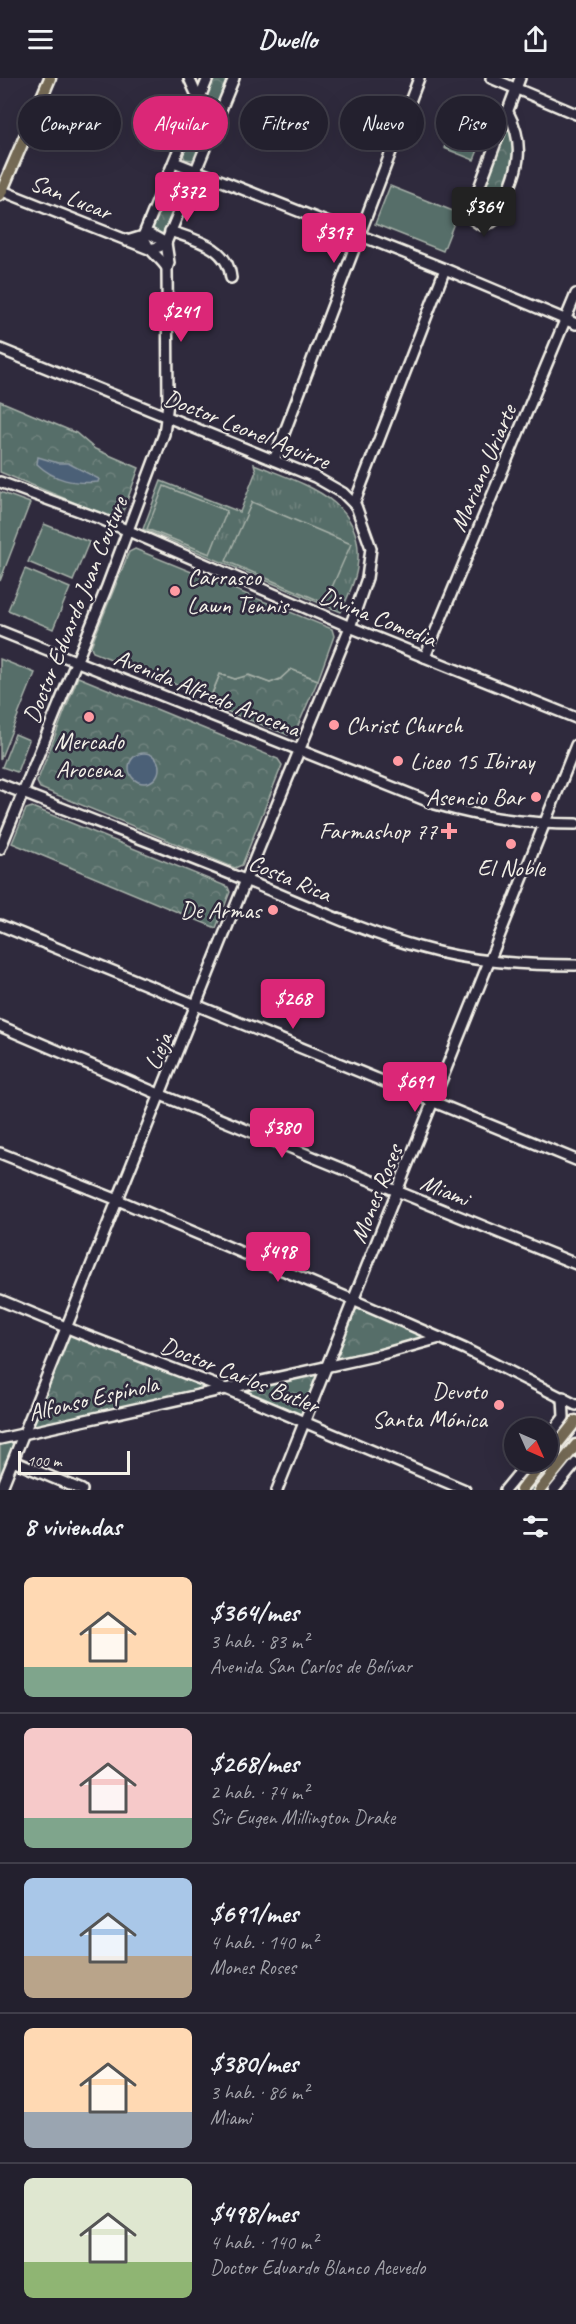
<!DOCTYPE html>
<html lang="es">
<head>
<meta charset="utf-8">
<style>
  :root { --surface:#23202e; --page:#2f2d3a; --text:#f1f3f6; --muted:#a3a3aa; --line:#403e4a; --accent:#db2777 }
  body { margin:0; font-family:Caveat,sans-serif; background:var(--page); color:var(--text); height:100vh; display:flex; flex-direction:column; font-size:22px; white-space:nowrap }
  * { box-sizing:border-box; margin:0 }
  p { font-size:20px; color:var(--muted) }
  .icon { flex:none; width:33px; height:33px; fill:none; stroke:currentColor; stroke-width:2; stroke-linecap:round; stroke-linejoin:round }
  .map { position:relative; height:1412px; overflow:hidden }
  .sheet { display:flex; flex-direction:column; background:var(--surface); flex:1 }
  .sheet>* { flex:none }
  .guide { position:absolute; left:18px; top:18px; width:540px; height:54px; display:flex; gap:12px }
  .needle { width:39px; rotate:135deg }
  .controls { position:absolute; left:504px; top:1340px; display:grid; gap:12px }
  .controls a { display:grid; place-items:center; width:54px; height:54px; border-radius:50%; background:var(--surface); box-shadow:0 6px 24px #0002,0 0 0 2px var(--line); font-size:30px }
  .scale { position:absolute; left:18px; bottom:15px; width:112px; box-sizing:border-box; padding-left:6px; border:3px solid #f4f1e8; border-top:0; font-size:16px; line-height:21px; white-space:nowrap; color:#f4f1e8; -webkit-text-stroke:4px #2f2a3d; paint-order:stroke }
  .price { position:absolute; translate:-50% -51px; padding:0 14px; border-radius:6px; background:var(--accent); color:#fff; font-size:20px; line-height:39px; filter:drop-shadow(0 2px 3px #0008) }
  .price::after { content:''; position:absolute; left:50%; top:36px; width:18px; height:14px; margin-left:-9px; background:inherit; clip-path:polygon(0 0,100% 0,50% 100%) }
  .price.current { background:#222; color:#fff }
  ul { padding:0; list-style:none }
  li { display:flex; align-items:center; gap:18px; height:150px; padding:0 24px }
  li+li { border-top:2px solid var(--line) }
  li span { display:grid; place-items:center; flex:none; width:168px; height:120px; border-radius:9px; color:#555 }
  li>.icon { margin-inline-start:auto }
  span .icon { width:72px; height:72px; fill:#fffc; stroke-width:1 }
  li b { font-size:26px }
  h2 { display:flex; justify-content:space-between; align-items:center; height:72px; padding:0 24px; font-size:26px }
  .chip { padding:0 21px; border-radius:27px; background:var(--surface); box-shadow:0 6px 24px #0002,0 0 0 2px var(--line); font-size:21px; line-height:54px }
  .chip.current { background:var(--accent); color:#fff }
  header { display:flex; justify-content:space-between; align-items:center; height:78px; padding:0 24px; background:var(--surface); font-size:27px; font-weight:800 }
  .map>svg:first-child { display:block }
  .grass { fill:url(#grass-tufts); stroke:#a6b0a8; stroke-width:1.5 }
  .park { fill:url(#park-crowns); stroke:#a6b0a8; stroke-width:1.5 }
  .pitch { fill:#576e69; stroke:#a6b0a8; stroke-width:1.5 }
  .water { fill:#4c6177; stroke:#8f9ba4; stroke-width:1.5 }
  .lines { fill:none; stroke-linecap:round; stroke-linejoin:round }
  .minor-casing { stroke:#f4f1e8; stroke-width:14 }
  .major-casing { stroke:#f4f1e8; stroke-width:15 }
  .minor { stroke:#2f2a3d; stroke-width:9 }
  .major { stroke:#746b55; stroke-width:10 }
  .poi-dot { fill:#ff9aa2; stroke:#2f2a3d; stroke-width:2 }
  .labels { text-anchor:middle; stroke-width:5; stroke-linejoin:round; paint-order:stroke }
  .street-label { font-size:24px; fill:#f4f1e8; stroke:#2f2a3d }
  .poi-label { font-size:24px; fill:#f4f1e8; stroke:#2f2a3d; text-anchor:end }
</style>
</head>
<body>
<header><svg class="icon" aria-label="menu" viewBox="0 0 24 24"><path d="M4 6h16M4 12h16M4 18h16"/></svg>Dwello<svg class="icon" aria-label="share" viewBox="0 0 24 24"><path d="M12 15V3M7 8l5-5 5 5M5 13v7h14v-7"/></svg></header>
<div class="map">
<svg width="576" height="1412" viewBox="0 0 576 1412">
  <defs>
    <pattern id="grass-tufts" width="24" height="20" patternUnits="userSpaceOnUse" patternTransform="scale(1.5)"><rect width="24" height="20" fill="#576e69"/><path d="M3 7l-1-3M5 7V3M7 7l1-3M15 17l-1-3M17 17v-4M19 17l1-3" fill="none" stroke="#70837e"/></pattern>
    <pattern id="park-crowns" width="20" height="18" patternUnits="userSpaceOnUse" patternTransform="scale(1.5)"><rect width="20" height="18" fill="#576e69"/><path d="M2 6a3 3 0 1 1 6 0M12 15a3 3 0 1 1 6 0" fill="none" stroke="#70837e"/></pattern>
  </defs>
  <rect width="100%" height="100%" fill="#2f2a3d"/>
  <filter id="ink" filterUnits="userSpaceOnUse"><feTurbulence type="fractalNoise" baseFrequency=".0167" numOctaves="2"/><feDisplacementMap in="SourceGraphic" scale="12" xChannelSelector="R" yChannelSelector="G"/><feConvolveMatrix kernelMatrix="1 2 1 2 8 2 1 2 1" color-interpolation-filters="sRGB"/></filter>
  <g filter="url(#ink)">
    <g class="grass">
      <path d="M254,386C303,406 368,422 357,490C355,505 347,520 341,534L143,451L161,403L240,434L256,393Z"/>
      <path d="M552,1383L555,1386L536,1412H527Z"/>
    </g>
    <g class="park">
      <path d="M212,0H228L196,79L192,82L185,81L182,74Z"/>
      <path d="M508,53L513,55L517,77L494,140L483,145L474,137L504,55Z"/>
      <path d="M174,101L183,105L184,111L161,158L156,154L150,153L169,105Z"/>
      <path d="M0,323L76,355L95,371L139,390L121,439L115,441L0,394Z"/>
      <path d="M291,591L318,602L296,652L288,657L208,626L220,596L235,601L248,597L270,605L280,601Z"/>
      <path d="M78,599L278,681L282,687L242,787L235,790L40,710L37,704Z"/>
      <path d="M32,729L228,809L230,814L216,850L12,765L26,731Z"/>
      <path d="M358,1231L425,1257L428,1260L339,1283L336,1276L352,1235Z"/>
      <path d="M71,1255L203,1307L206,1312L33,1350L32,1345L67,1259Z"/>
      <path d="M315,1296L319,1299L304,1336L300,1337L241,1313Z"/>
      <path d="M0,1362H14L16,1365L0,1410Z"/>
    </g>
    <g class="pitch">
      <path d="M450,55L480,67L474,82L444,70Z"/>
      <path d="M390,108L458,135L443,173L375,146Z"/>
      <path d="M164,408L227,433L210,476L147,451Z"/>
      <path d="M0,414L30,425L0,503Z"/>
      <path d="M252,424L351,466L325,525L226,483Z"/>
      <path d="M44,446L89,464L73,503L28,484Z"/>
      <path d="M135,471L332,551L334,558L318,602L291,591L280,601L270,605L249,597L235,601L220,596L210,620L93,574L91,568L129,474Z"/>
      <path d="M25,491L70,510L53,551L8,532Z"/>
      <path d="M0,581L35,595L0,682Z"/>
      <path d="M15,656L29,662L17,694L2,689Z"/>
    </g>
    <g class="water">
      <path d="M38,379L58,385H68L99,401L98,404C74,406 55,403 37,386Z"/>
      <circle cx="144" cy="690" r="15"/>
    </g>
    <g class="lines">
      <g class="minor-casing">
        <g id="minor">
          <path d="M189,0L199,22"/>
          <path d="M491,0L576,36"/>
          <path d="M508,34C530,76 513,101 496,141L492,144L481,147L471,140L470,134L520,0"/>
          <path d="M174,84L445,191L576,246"/>
          <path d="M0,112L149,171L159,169L166,165L150,156L127,163"/>
          <path d="M170,153C195,162 228,168 231,200"/>
          <path d="M167,190C159,177 145,172 144,156L208,0"/>
          <path d="M0,271L315,399L343,415L356,428L371,470L367,500L350,549L246,802L1,1412"/>
          <path d="M274,382L419,0"/>
          <path d="M0,404L101,441L350,549L576,640"/>
          <path d="M354,426L445,191"/>
          <path d="M0,553L435,726C482,740 527,746 576,746"/>
          <path d="M425,579L576,216"/>
          <path d="M0,706C81,738 164,769 245,802C303,825 359,853 419,869C470,884 523,887 576,887"/>
          <path d="M0,771L106,511L164,356L168,325L167,190L169,185L166,165L234,0"/>
          <path d="M0,847L576,1082"/>
          <path d="M0,948L161,1017L576,1186"/>
          <path d="M0,1075L118,1122L353,1222L465,1271L576,1327"/>
          <path d="M0,1222L80,1255L226,1311L465,1412"/>
          <path d="M548,1360L564,1339L563,1319"/>
          <path d="M0,1361L379,1277L440,1260"/>
          <path d="M13,1383L82,1412"/>
          <path d="M277,1412L576,667"/>
          <path d="M505,1412L529,1383"/>
          <path d="M554,1412L576,1385"/>
        </g>
      </g>
      <g class="major-casing">
        <g id="major">
          <path d="M0,117L50,0"/>
          <path d="M548,1378L576,1343"/>
          <path d="M521,1412L544,1383"/>
          <path d="M540,1412L576,1367"/>
        </g>
      </g>
      <use href="#minor" class="minor"/>
      <use href="#major" class="major"/>
    </g>
  </g>
  <g class="poi-dot">
    <circle cx="175" cy="513" r="6"/>
    <circle cx="89" cy="639" r="6"/>
    <circle cx="334" cy="647" r="6"/>
    <circle cx="398" cy="683" r="6"/>
    <circle cx="536" cy="719" r="6"/>
    <path d="M446 744h6v6h6v6h-6v6h-6v-6h-6v-6h6z"/>
    <circle cx="511" cy="766" r="6"/>
    <circle cx="273" cy="832" r="6"/>
    <circle cx="499" cy="1327" r="6"/>
  </g>
  <g class="labels">
    <g class="street-label">
      <text transform="translate(71 119) rotate(22)" y="8">San Lucar</text>
      <text transform="translate(247 351) rotate(22)" y="8">Doctor Leonel Aguirre</text>
      <text transform="translate(483 390) rotate(-67)" y="8">Mariano Uriarte</text>
      <text transform="translate(75 532) rotate(-68)" y="8">Doctor Eduardo Juan Couture</text>
      <text transform="translate(378 539) rotate(22)" y="8">Divina Comedia</text>
      <text transform="translate(207 615) rotate(22)" y="8">Avenida Alfredo Arocena</text>
      <text transform="translate(290 800) rotate(23)" y="8">Costa Rica</text>
      <text transform="translate(158 973) rotate(-68)" y="8">Lieja</text>
      <text transform="translate(445 1112) rotate(22)" y="8">Miami</text>
      <text transform="translate(376 1116) rotate(-68)" y="8">Mones Roses</text>
      <text transform="translate(240 1297) rotate(22)" y="8">Doctor Carlos Butler</text>
      <text transform="translate(93 1320) rotate(-13)" y="8">Alfonso Espínola</text>
    </g>
    <g class="poi-label">
      <text x="187" y="507" text-anchor="start">Carrasco<tspan x="187" dy="28">Lawn Tennis</tspan></text>
      <text x="346" y="655" text-anchor="start">Christ Church</text>
      <text x="89" y="671" text-anchor="middle">Mercado<tspan x="89" dy="28">Arocena</tspan></text>
      <text x="410" y="691" text-anchor="start">Liceo 15 Ibiray</text>
      <text x="524" y="727">Asencio Bar</text>
      <text x="437" y="761">Farmashop 77</text>
      <text x="511" y="798" text-anchor="middle">El Noble</text>
      <text x="261" y="840">De Armas</text>
      <text x="487" y="1321">Devoto<tspan x="487" dy="28">Santa Mónica</tspan></text>
    </g>
  </g>
</svg>
<div class="controls">
<a><svg class="needle" viewBox="-14 -14 28 28"><path d="M0-13l5 13h-10z" fill="#e53935"/><path d="M0 13l5-13h-10z" fill="#a3a3aa"/></svg></a>
</div>
<div class="scale">100 m</div>
<b class="price" style="left:187px;top:145px">$372</b>
<b class="price current" style="left:484px;top:160px">$364</b>
<b class="price" style="left:334px;top:186px">$317</b>
<b class="price" style="left:181px;top:265px">$241</b>
<b class="price" style="left:293px;top:952px">$268</b>
<b class="price" style="left:415px;top:1035px">$691</b>
<b class="price" style="left:282px;top:1081px">$380</b>
<b class="price" style="left:278px;top:1205px">$498</b>
<div class="guide">
<a class="chip">Comprar</a>
<a class="chip current">Alquilar</a>
<a class="chip">Filtros</a>
<a class="chip">Nuevo</a>
<a class="chip">Piso</a>
</div>
</div>
<section class="sheet">
<h2>8 viviendas<svg class="icon" aria-label="filters" viewBox="0 0 24 24"><path d="M4 7h16M4 17h16"/><circle cx="9" cy="7" r="2"/><circle cx="15" cy="17" r="2"/></svg></h2>
<ul>
<li><span style="background:linear-gradient(#ffd9b3 75%,#7fa58c 0)"><svg class="icon" aria-label="home" viewBox="0 0 24 24"><path d="M3 11l9-7 9 7M6 9v11h12V9"/></svg></span><div><b>$364/mes</b><p>3 hab. · 83 m²</p><p>Avenida San Carlos de Bolívar</p></div></li>
<li><span style="background:linear-gradient(#f6c9c9 75%,#7fa58c 0)"><svg class="icon" aria-label="home" viewBox="0 0 24 24"><path d="M3 11l9-7 9 7M6 9v11h12V9"/></svg></span><div><b>$268/mes</b><p>2 hab. · 74 m²</p><p>Sir Eugen Millington Drake</p></div></li>
<li><span style="background:linear-gradient(#a9c7e8 65%,#b9a48a 0)"><svg class="icon" aria-label="home" viewBox="0 0 24 24"><path d="M3 11l9-7 9 7M6 9v11h12V9"/></svg></span><div><b>$691/mes</b><p>4 hab. · 140 m²</p><p>Mones Roses</p></div></li>
<li><span style="background:linear-gradient(#ffd9b3 70%,#9aa5b1 0)"><svg class="icon" aria-label="home" viewBox="0 0 24 24"><path d="M3 11l9-7 9 7M6 9v11h12V9"/></svg></span><div><b>$380/mes</b><p>3 hab. · 86 m²</p><p>Miami</p></div></li>
<li><span style="background:linear-gradient(#dfe7d0 70%,#8fb573 0)"><svg class="icon" aria-label="home" viewBox="0 0 24 24"><path d="M3 11l9-7 9 7M6 9v11h12V9"/></svg></span><div><b>$498/mes</b><p>4 hab. · 140 m²</p><p>Doctor Eduardo Blanco Acevedo</p></div></li>
</ul>
</section>
</body>
</html>
